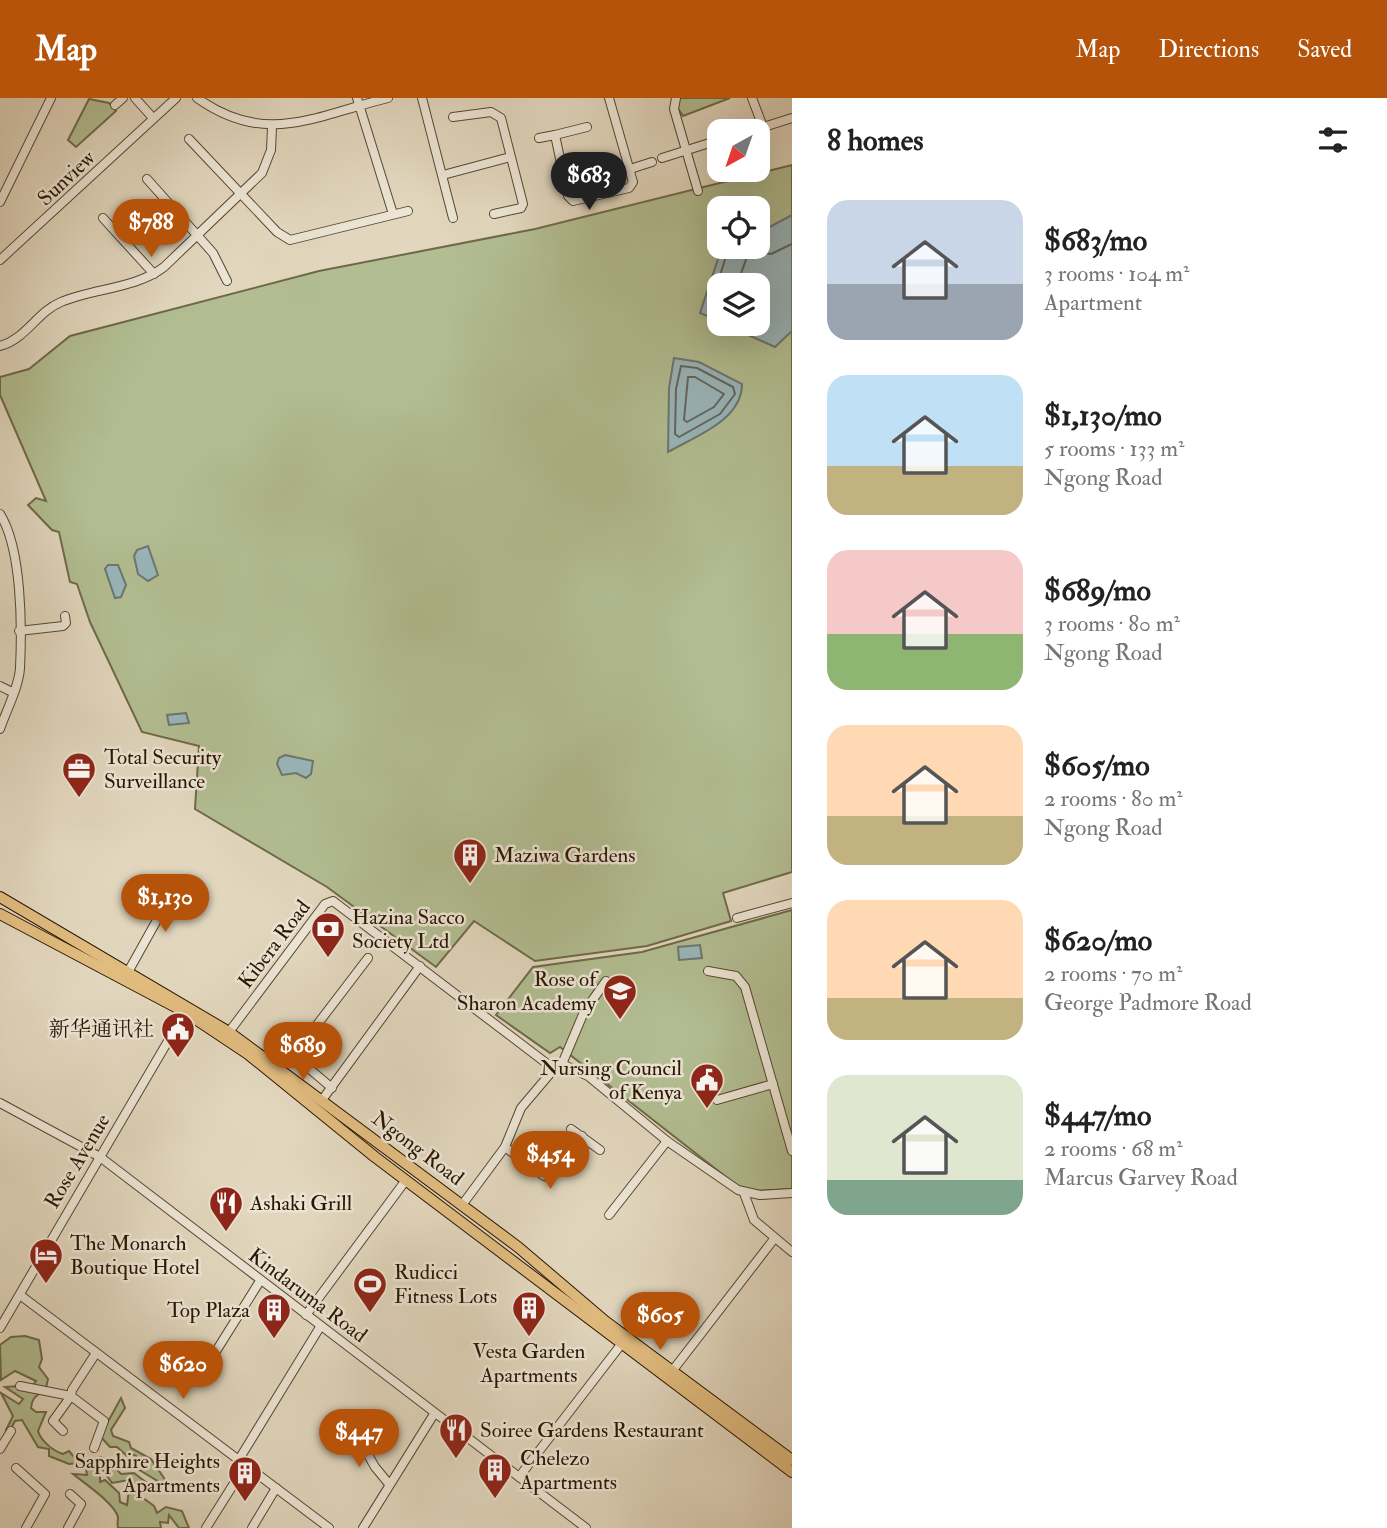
<!DOCTYPE html>
<html lang="en">
<head>
<meta charset="utf-8">
<style>
  :root { --surface:#fff; --page:#f6f6f6; --text:#222; --muted:#767676; --accent:#b45309 }
  body { margin:0; font-family:"IM FELL Double Pica","Noto Serif SC",serif; background:var(--page); color:var(--text); height:100vh; display:flex; flex-direction:column; font-size:26px; white-space:nowrap }
  * { box-sizing:border-box; margin:0 }
  p { font-size:23px; color:var(--muted) }
  .icon { flex:none; width:38px; height:38px; fill:none; stroke:currentColor; stroke-width:2; stroke-linecap:round; stroke-linejoin:round }
  .map { position:relative; flex:1; overflow:hidden }
  .sheet { display:flex; flex-direction:column; background:var(--surface); width:595px }
  .sheet>* { flex:none }
  .needle { width:46px; rotate:220deg }
  .controls { position:absolute; left:707px; top:21px; display:grid; gap:14px }
  .controls a { display:grid; place-items:center; width:63px; height:63px; border-radius:14px; background:var(--surface); box-shadow:0 7px 28px #0002; font-size:35px }
  .price { position:absolute; translate:-50% -60px; padding:0 16px; border-radius:24px; background:var(--accent); color:#fff; font-size:23px; line-height:46px; filter:drop-shadow(0 2px 4px #0008) }
  .price::after { content:''; position:absolute; left:50%; top:42px; width:21px; height:16px; margin-left:-10px; background:inherit; clip-path:polygon(0 0,100% 0,50% 100%) }
  .price.on { background:#222; color:#fff }
  ul { padding:0; list-style:none }
  li { display:flex; align-items:center; gap:21px; height:175px; padding:0 35px }
  li span { display:grid; place-items:center; flex:none; width:196px; height:140px; border-radius:21px; color:#555 }
  li>.icon { margin-inline-start:auto }
  span .icon { width:84px; height:84px; fill:#fffc; stroke-width:1 }
  li b { font-size:30px }
  h2 { display:flex; justify-content:space-between; align-items:center; height:84px; padding:0 35px; font-size:30px }
  header { display:flex; align-items:center; gap:42px; box-sizing:border-box; height:98px; padding:0 35px; background:var(--accent); color:#fff }
  header strong { font-size:33px }
  nav { display:flex; gap:38px; margin-inline-start:auto; font-size:24px }
  main { display:flex; flex:1; min-height:0 }
  .map>svg:first-child { display:block }
  .green { fill:#b2be92; stroke:#6e6a49; stroke-width:2; fill-rule:evenodd }
  .water { fill:#99b7bc; stroke:#6c7671; stroke-width:2 }
  .lines { fill:none; stroke-linecap:round; stroke-linejoin:round }
  .shore { stroke:#61665e; stroke-width:2 }
  .minor-casing { stroke:#574630; stroke-width:10 }
  .major-casing { stroke:#291500; stroke-width:12 }
  .minor { stroke:#ece5d5; stroke-width:8 }
  .major { stroke:#e1bc7f; stroke-width:10 }
  .labels { text-anchor:middle; stroke-width:5; stroke-linejoin:round; paint-order:stroke }
  .street-label { font-size:21px; fill:#291500; stroke:#ece5d5 }
  .poi-label { font-size:21px; fill:#291500; stroke:#ece5d5; text-anchor:start }
</style>
</head>
<body>
<header>
<strong>Map</strong>
<nav><a>Map</a><a>Directions</a><a>Saved</a></nav>
</header>
<main>
<div class="map">
<svg width="792" height="1430" viewBox="0 0 792 1430">
  <rect width="100%" height="100%" fill="#e2d7be"/>
  <filter id="stains"><feTurbulence type="fractalNoise" baseFrequency=".00286" numOctaves="4"/><feColorMatrix values="0 0 0 0 .2 0 0 0 0 .09 0 0 0 0 .02 0 0 0 .5 -.17"/></filter>
  <radialGradient id="worn" r=".72"><stop offset=".6" stop-color="#630" stop-opacity="0"/><stop offset="1" stop-color="#630" stop-opacity=".3"/></radialGradient>
  <g class="green">
    <path d="M676,0H730L683,18L675,6Z"/>
    <path d="M89,1L109,5L116,13L76,49L68,42Z"/>
    <path d="M792,67V774L723,795L731,823L647,848L535,863L474,823L436,869L327,789L195,711L199,648L142,634L90,524L77,486L70,484L59,434L52,432L28,407L36,400L46,403L0,297V279L29,271L70,238L319,173L535,131ZM719,110H758V149H719ZM719,187H758V226H719Z"/>
    <path d="M792,812V1091L753,1093L740,1090L560,949L550,955L496,917L533,869L642,854Z"/>
    <path d="M25,1238L39,1242L42,1261L39,1269L48,1281L46,1290C39,1298 32,1297 31,1310L36,1314H46L38,1333C41,1343 53,1353 63,1356L69,1353L79,1365L69,1366L49,1358V1351L38,1349L22,1322L15,1323L10,1332H6L13,1318L1,1295L19,1306L23,1301L5,1289L33,1287L36,1283L15,1273L1,1282L0,1247L11,1239Z"/>
    <path d="M121,1300L125,1310L111,1332L113,1338L129,1344L131,1350L151,1361L166,1383V1388L136,1370V1358L129,1355L127,1358L117,1349H110L100,1338Z"/>
    <path d="M101,1359L110,1364L121,1376L134,1375L147,1385L143,1390L129,1382L112,1385L100,1368V1384L105,1382L119,1395L120,1404L127,1407L129,1392C136,1394 147,1403 154,1408L157,1415L166,1409L182,1413L189,1430H179L169,1417L168,1425L160,1424L161,1430H118C117,1426 118,1423 118,1419C115,1406 83,1384 73,1376L87,1377L86,1370L95,1371L94,1363Z"/>
  </g>
  <g class="water">
    <path d="M792,117V233L775,249L724,226H758V187H719V223L700,215L722,149H758V126L768,130Z"/>
    <path d="M674,260L699,264L742,286C742,322 696,338 668,354L669,290Z"/>
    <path d="M148,448L158,477L148,483L138,476L134,458L137,452Z"/>
    <path d="M108,467H118L126,487L121,499L115,500L105,471Z"/>
    <path d="M186,615L189,625L169,627L167,617Z"/>
    <path d="M285,657L313,663L311,676L306,680L296,675L282,677L277,666L279,660Z"/>
    <path d="M700,847L702,860L679,862L678,849Z"/>
  </g>
  <g class="lines">
    <g class="shore">
      <path d="M737,187L749,153L771,156L792,146"/>
      <path d="M719,216L710,209L729,149"/>
      <path d="M681,268L697,270L733,289L735,296L720,316L679,339L675,336L676,291Z"/>
      <path d="M688,279H695L724,296L714,309L687,324L684,322Z"/>
    </g>
    <g class="minor-casing">
      <g id="minor">
        <path d="M135,0L153,20"/>
        <path d="M197,0C266,49 314,18 388,0"/>
        <path d="M357,0L393,116"/>
        <path d="M422,0L453,120"/>
        <path d="M676,0L674,11L698,93"/>
        <path d="M752,0L763,29"/>
        <path d="M115,7L123,0"/>
        <path d="M453,19L491,14L501,20L523,106L521,110L494,116"/>
        <path d="M587,29L555,37L568,98L573,103L629,90L633,84L609,0"/>
        <path d="M751,33L792,20"/>
        <path d="M539,40L555,37"/>
        <path d="M189,41L277,134L290,142L408,113"/>
        <path d="M662,60L719,42"/>
        <path d="M630,71L652,64"/>
        <path d="M753,72L754,75"/>
        <path d="M443,77L510,59"/>
        <path d="M147,81L213,155L227,183"/>
        <path d="M0,104L51,0"/>
        <path d="M103,120L154,176"/>
        <path d="M0,162L176,0"/>
        <path d="M0,248C26,241 37,214 61,204C94,190 135,191 164,169L262,75L271,52L272,29"/>
        <path d="M0,416C22,451 22,529 20,570C19,589 6,613 0,631"/>
        <path d="M19,533L63,528L66,525L65,518"/>
        <path d="M0,588L12,594"/>
        <path d="M737,820L792,805"/>
        <path d="M708,873L736,878L745,889L792,1053"/>
        <path d="M128,874L162,813L184,785"/>
        <path d="M229,934L325,806L333,803L554,971"/>
        <path d="M292,956L332,990"/>
        <path d="M273,966L284,951L292,956L297,953L368,860"/>
        <path d="M562,966L584,914L606,883"/>
        <path d="M322,1002L420,868"/>
        <path d="M717,1002L773,986"/>
        <path d="M0,1005L100,1059L586,1430"/>
        <path d="M571,1031L600,1052"/>
        <path d="M505,1049L544,1078L550,1079L582,1038"/>
        <path d="M744,1095L754,1122L792,1154"/>
        <path d="M462,1107L505,1049L521,1010L554,971L562,966L588,978L667,1043L738,1092L760,1097L792,1095"/>
        <path d="M609,1117L667,1043"/>
        <path d="M20,1197L329,1430"/>
        <path d="M306,1217L406,1082"/>
        <path d="M0,1230L185,914"/>
        <path d="M673,1272L774,1141"/>
        <path d="M196,1279L213,1258L260,1183"/>
        <path d="M20,1288L71,1298L53,1323L63,1333"/>
        <path d="M356,1336L375,1369L389,1386"/>
        <path d="M94,1350L104,1323L71,1298L72,1292L96,1255"/>
        <path d="M0,1351L11,1333"/>
        <path d="M238,1363L320,1229"/>
        <path d="M16,1370L45,1396L26,1430"/>
        <path d="M519,1379L623,1244"/>
        <path d="M68,1430L81,1406L70,1396"/>
        <path d="M206,1430L245,1368"/>
        <path d="M252,1430L276,1390"/>
        <path d="M363,1430L434,1316"/>
      </g>
    </g>
    <g class="major-casing">
      <g id="major">
        <path d="M0,799L229,934L518,1149L605,1223L792,1362"/>
        <path d="M0,816L185,914L248,956L375,1059L792,1374"/>
      </g>
    </g>
    <use href="#minor" class="minor"/>
    <use href="#major" class="major"/>
  </g>
  <defs>
    <g id="office-pin" transform="scale(1.75)"><path d="M0 17L-7.5 6A9.5 9.5 0 1 1 7.5 6Z" fill="#8f2418" stroke="#ece5d5"/><path d="M-6-3h4V-5.5h4V-3h4V5H-6ZM-1-4.5V-3h2v-1.5ZM-6 0V1H6V0Z" fill="#fff"/></g>
    <g id="building-pin" transform="scale(1.75)"><path d="M0 17L-7.5 6A9.5 9.5 0 1 1 7.5 6Z" fill="#8f2418" stroke="#ece5d5"/><path d="M-4-6H4V6H1V3H-1V6H-4ZM-2.5-4.3h1.7v1.8h-1.7ZM.8-4.3h1.7v1.8H.8ZM-2.5-1h1.7V.8h-1.7ZM.8-1h1.7V.8H.8Z" fill="#fff"/></g>
    <g id="bank-pin" transform="scale(1.75)"><path d="M0 17L-7.5 6A9.5 9.5 0 1 1 7.5 6Z" fill="#8f2418" stroke="#ece5d5"/><path d="M-6-4H6V4H-6ZM0-2.3a2.3 2.3 0 1 0 0 4.6a2.3 2.3 0 1 0 0-4.6Z" fill="#fff"/></g>
    <g id="school-pin" transform="scale(1.75)"><path d="M0 17L-7.5 6A9.5 9.5 0 1 1 7.5 6Z" fill="#8f2418" stroke="#ece5d5"/><path d="M0-5L7-2L0 1L-7-2ZM-4 1L0 2.5L4 1V4Q0 6-4 4Z" fill="#fff"/></g>
    <g id="civic-pin" transform="scale(1.75)"><path d="M0 17L-7.5 6A9.5 9.5 0 1 1 7.5 6Z" fill="#8f2418" stroke="#ece5d5"/><path d="M-.6-6.5H3V-4.5H.6V-3L4-1V1h2V6H-6V1h2V-1L-.6-3ZM-1.2 2.5V6h2.4V2.5Z" fill="#fff"/></g>
    <g id="restaurant-pin" transform="scale(1.75)"><path d="M0 17L-7.5 6A9.5 9.5 0 1 1 7.5 6Z" fill="#8f2418" stroke="#ece5d5"/><path d="M-5-6h1v4h1v-4h1v4h1v-4h1v5L-1.5 .5V6h-2V.5L-5-1ZM5-6V6H3V1.5H1.5Q1.5-4 5-6Z" fill="#fff"/></g>
    <g id="hotel-pin" transform="scale(1.75)"><path d="M0 17L-7.5 6A9.5 9.5 0 1 1 7.5 6Z" fill="#8f2418" stroke="#ece5d5"/><path d="M-6-4.5h1.5V1H6V5H4.5V3h-9V5H-6ZM-4 0a1.8 1.8 0 1 1 3.6 0ZM.5 0V-2.5h3Q6-2.5 6 0Z" fill="#fff"/></g>
    <g id="stadium-pin" transform="scale(1.75)"><path d="M0 17L-7.5 6A9.5 9.5 0 1 1 7.5 6Z" fill="#8f2418" stroke="#ece5d5"/><path d="M0-5a6.5 5 0 1 0 0 10a6.5 5 0 1 0 0-10ZM-3.5-1.8h7v3.6h-7Z" fill="#fff"/></g>
  </defs>
  <g fill-rule="evenodd">
    <use href="#office-pin" x="79" y="671"/>
    <use href="#building-pin" x="470" y="757"/>
    <use href="#bank-pin" x="328" y="831"/>
    <use href="#school-pin" x="620" y="893"/>
    <use href="#civic-pin" x="178" y="931"/>
    <use href="#civic-pin" x="707" y="982"/>
    <use href="#restaurant-pin" x="226" y="1105"/>
    <use href="#hotel-pin" x="46" y="1157"/>
    <use href="#stadium-pin" x="370" y="1186"/>
    <use href="#building-pin" x="529" y="1210"/>
    <use href="#building-pin" x="274" y="1212"/>
    <use href="#restaurant-pin" x="456" y="1332"/>
    <use href="#building-pin" x="495" y="1372"/>
    <use href="#building-pin" x="245" y="1375"/>
  </g>
  <g class="labels">
    <g class="street-label">
      <text transform="translate(66 80) rotate(-43)" y="7">Sunview</text>
      <text transform="translate(274 846) rotate(-53)" y="7">Kibera Road</text>
      <text transform="translate(418 1050) rotate(37)" y="7">Ngong Road</text>
      <text transform="translate(77 1063) rotate(-59)" y="7">Rose Avenue</text>
      <text transform="translate(308 1197) rotate(37)" y="7">Kindaruma Road</text>
    </g>
    <g class="poi-label">
      <text x="104" y="666">Total Security<tspan x="104" dy="24">Surveillance</tspan></text>
      <text x="494" y="764">Maziwa Gardens</text>
      <text x="352" y="826">Hazina Sacco<tspan x="352" dy="24">Society Ltd</tspan></text>
      <text x="596" y="888" text-anchor="end">Rose of<tspan x="596" dy="24">Sharon Academy</tspan></text>
      <text x="154" y="938" text-anchor="end">新华通讯社</text>
      <text x="682" y="977" text-anchor="end">Nursing Council<tspan x="682" dy="24">of Kenya</tspan></text>
      <text x="250" y="1112">Ashaki Grill</text>
      <text x="70" y="1152">The Monarch<tspan x="70" dy="24">Boutique Hotel</tspan></text>
      <text x="394" y="1181">Rudicci<tspan x="394" dy="24">Fitness Lots</tspan></text>
      <text x="250" y="1219" text-anchor="end">Top Plaza</text>
      <text x="529" y="1260" text-anchor="middle">Vesta Garden<tspan x="529" dy="24">Apartments</tspan></text>
      <text x="480" y="1339">Soiree Gardens Restaurant</text>
      <text x="520" y="1367">Chelezo<tspan x="520" dy="24">Apartments</tspan></text>
      <text x="220" y="1370" text-anchor="end">Sapphire Heights<tspan x="220" dy="24">Apartments</tspan></text>
    </g>
  </g>
  <rect width="100%" height="100%" filter="url(#stains)"/>
  <rect width="100%" height="100%" fill="url(#worn)"/>
</svg>
<div class="controls">
<a><svg class="needle" viewBox="-14 -14 28 28"><path d="M0-13l5 13h-10z" fill="#e53935"/><path d="M0 13l5-13h-10z" fill="#767676"/></svg></a>
<a><svg class="icon" aria-label="locate" viewBox="0 0 24 24"><circle cx="12" cy="12" r="6"/><path d="M12 2v4M12 18v4M2 12h4M18 12h4"/></svg></a>
<a><svg class="icon" aria-label="layers" viewBox="0 0 24 24"><path d="M12 4l9 5-9 5-9-5zM3 14l9 5 9-5"/></svg></a>
</div>
<b class="price on" style="left:589px;top:114px">$683</b>
<b class="price" style="left:151px;top:161px">$788</b>
<b class="price" style="left:165px;top:836px">$1,130</b>
<b class="price" style="left:303px;top:984px">$689</b>
<b class="price" style="left:550px;top:1093px">$454</b>
<b class="price" style="left:660px;top:1254px">$605</b>
<b class="price" style="left:183px;top:1303px">$620</b>
<b class="price" style="left:359px;top:1371px">$447</b>
</div>
<section class="sheet">
<h2>8 homes<svg class="icon" aria-label="filters" viewBox="0 0 24 24"><path d="M4 7h16M4 17h16"/><circle cx="9" cy="7" r="2"/><circle cx="15" cy="17" r="2"/></svg></h2>
<ul>
<li><span style="background:linear-gradient(#c9d6e8 60%,#9aa5b1 0)"><svg class="icon" aria-label="home" viewBox="0 0 24 24"><path d="M3 11l9-7 9 7M6 9v11h12V9"/></svg></span><div><b>$683/mo</b><p>3 rooms · 104 m²</p><p>Apartment</p></div></li>
<li><span style="background:linear-gradient(#bfe0f5 65%,#c2b280 0)"><svg class="icon" aria-label="home" viewBox="0 0 24 24"><path d="M3 11l9-7 9 7M6 9v11h12V9"/></svg></span><div><b>$1,130/mo</b><p>5 rooms · 133 m²</p><p>Ngong Road</p></div></li>
<li><span style="background:linear-gradient(#f6c9c9 60%,#8fb573 0)"><svg class="icon" aria-label="home" viewBox="0 0 24 24"><path d="M3 11l9-7 9 7M6 9v11h12V9"/></svg></span><div><b>$689/mo</b><p>3 rooms · 80 m²</p><p>Ngong Road</p></div></li>
<li><span style="background:linear-gradient(#ffd9b3 65%,#c2b280 0)"><svg class="icon" aria-label="home" viewBox="0 0 24 24"><path d="M3 11l9-7 9 7M6 9v11h12V9"/></svg></span><div><b>$605/mo</b><p>2 rooms · 80 m²</p><p>Ngong Road</p></div></li>
<li><span style="background:linear-gradient(#ffd9b3 70%,#c2b280 0)"><svg class="icon" aria-label="home" viewBox="0 0 24 24"><path d="M3 11l9-7 9 7M6 9v11h12V9"/></svg></span><div><b>$620/mo</b><p>2 rooms · 70 m²</p><p>George Padmore Road</p></div></li>
<li><span style="background:linear-gradient(#dfe7d0 75%,#7fa58c 0)"><svg class="icon" aria-label="home" viewBox="0 0 24 24"><path d="M3 11l9-7 9 7M6 9v11h12V9"/></svg></span><div><b>$447/mo</b><p>2 rooms · 68 m²</p><p>Marcus Garvey Road</p></div></li>
</ul>
</section>
</main>
</body>
</html>
